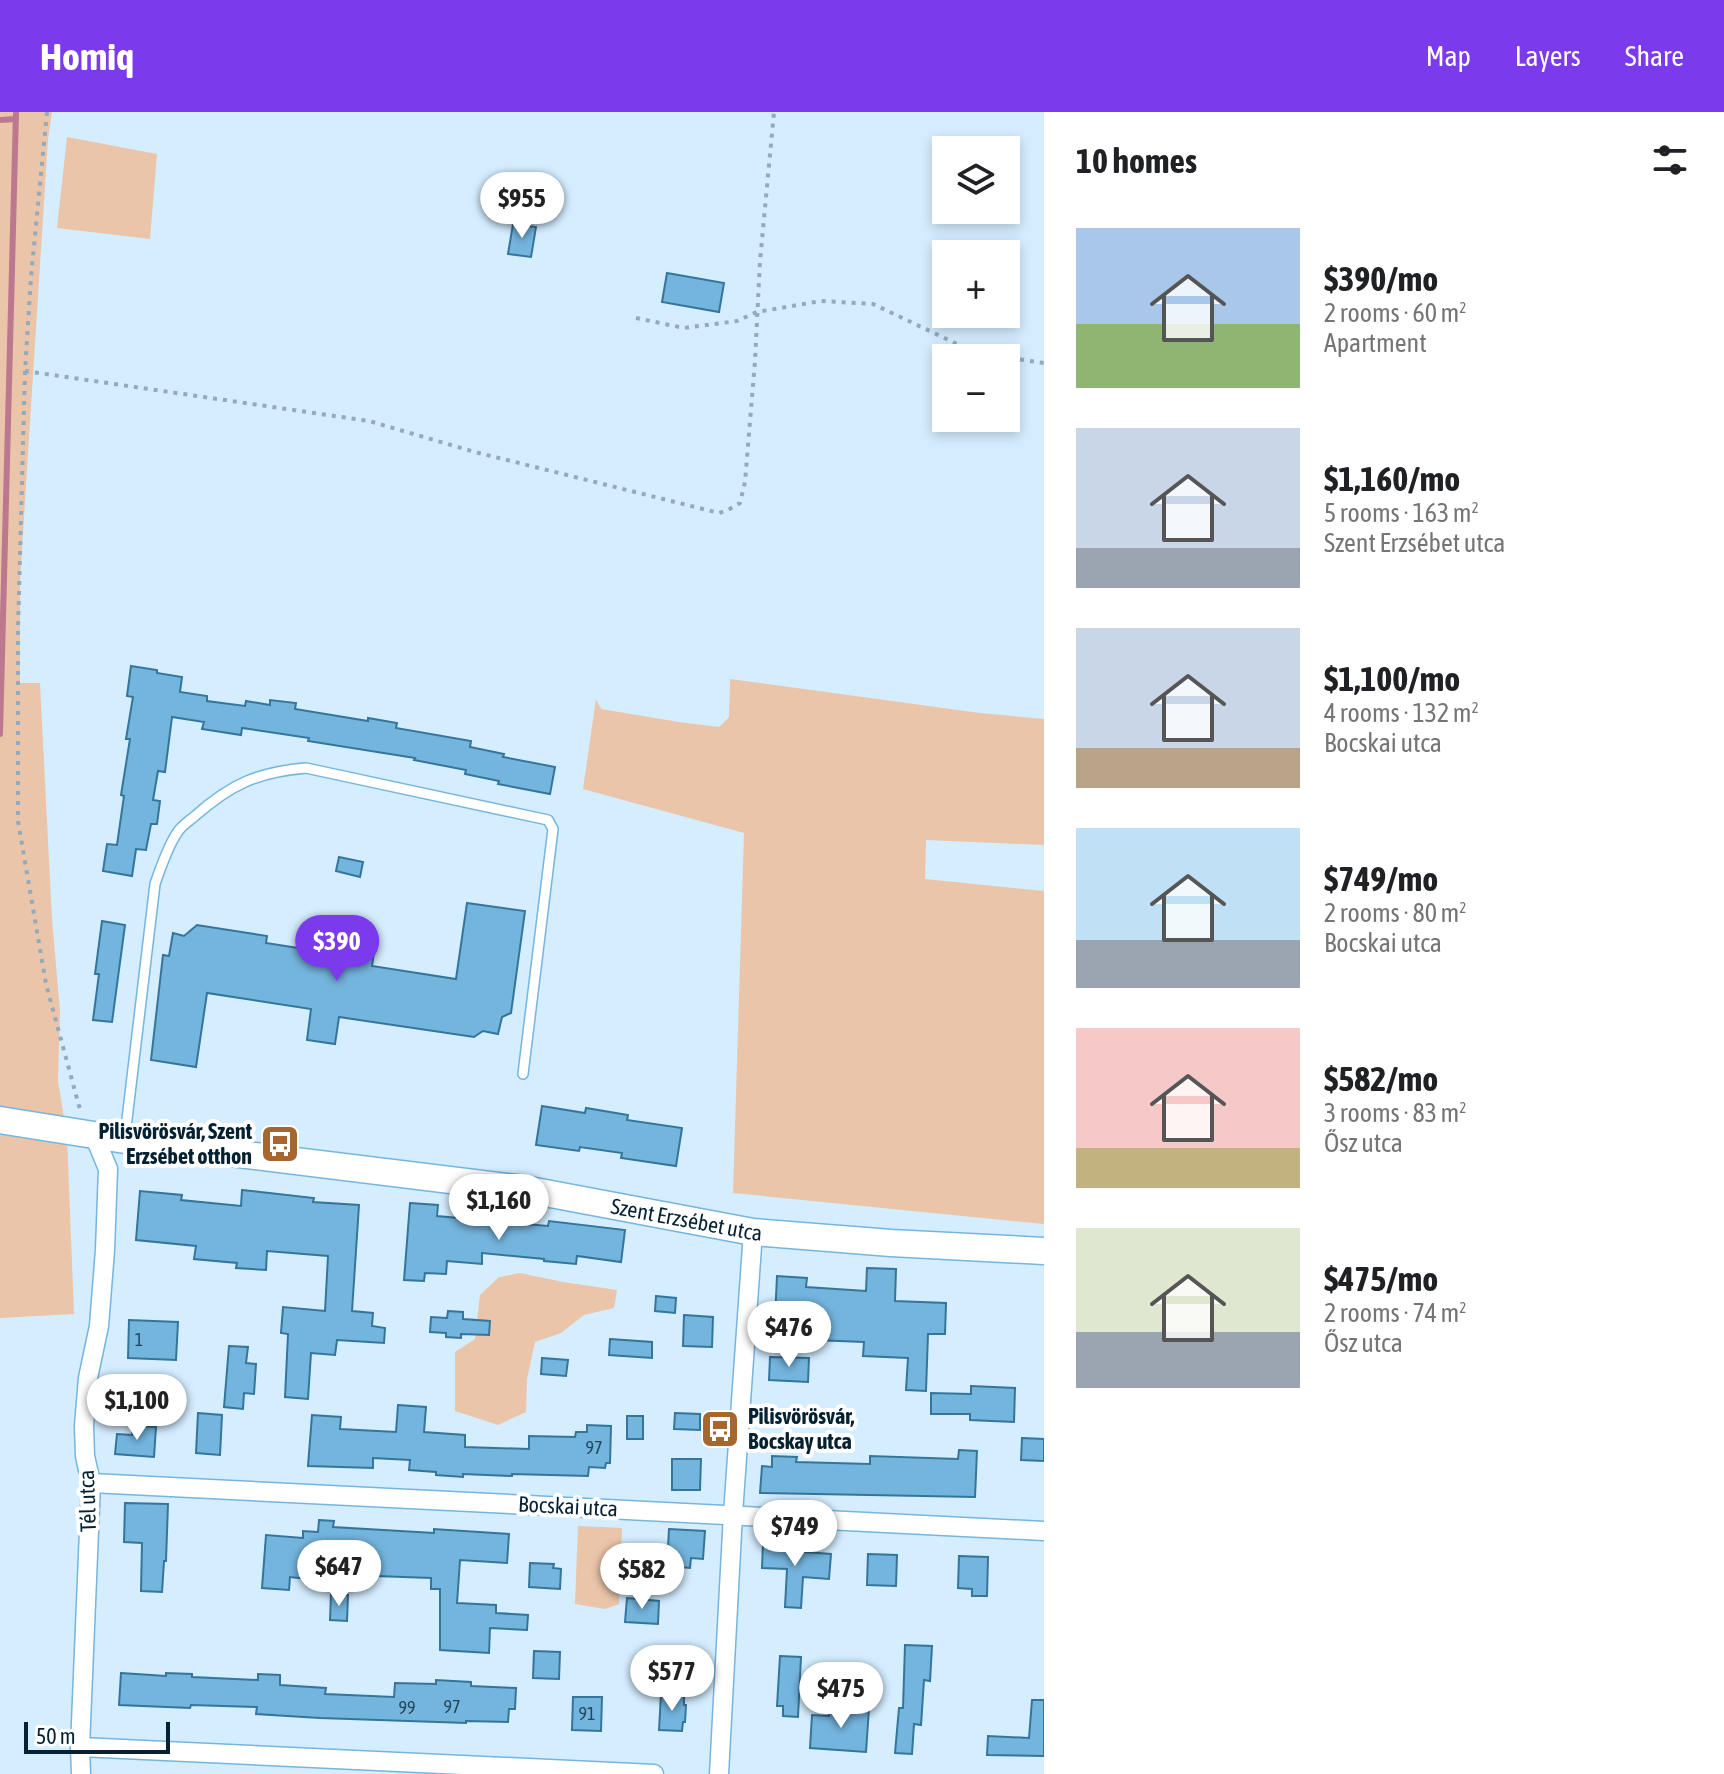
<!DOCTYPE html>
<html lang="en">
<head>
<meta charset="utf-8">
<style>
  :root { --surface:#fff; --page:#f6f6f6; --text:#202124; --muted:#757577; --accent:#7c3aed }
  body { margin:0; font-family:"Asap Condensed",sans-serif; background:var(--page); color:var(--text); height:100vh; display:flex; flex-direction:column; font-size:30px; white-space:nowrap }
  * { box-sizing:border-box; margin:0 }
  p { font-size:26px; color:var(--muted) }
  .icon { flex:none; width:44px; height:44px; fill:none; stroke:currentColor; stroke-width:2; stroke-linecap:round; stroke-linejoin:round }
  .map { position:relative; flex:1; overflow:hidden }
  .sheet { display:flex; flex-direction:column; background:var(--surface); width:680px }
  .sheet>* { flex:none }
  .tools { position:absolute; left:932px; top:24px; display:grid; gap:16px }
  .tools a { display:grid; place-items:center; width:88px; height:88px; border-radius:0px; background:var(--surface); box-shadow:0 4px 12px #0003; font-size:40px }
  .scale { position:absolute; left:24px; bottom:20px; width:146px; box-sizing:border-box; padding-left:8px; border:4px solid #062232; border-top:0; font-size:22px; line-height:28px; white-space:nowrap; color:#062232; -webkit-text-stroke:6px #fff; paint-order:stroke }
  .price { position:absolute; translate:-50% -68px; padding:0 18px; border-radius:28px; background:#fff; color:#222; font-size:26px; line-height:52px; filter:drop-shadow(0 2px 4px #0008) }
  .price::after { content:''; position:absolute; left:50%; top:48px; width:24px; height:18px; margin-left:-12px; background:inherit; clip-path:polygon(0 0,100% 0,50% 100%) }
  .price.current { background:var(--accent); color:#fff }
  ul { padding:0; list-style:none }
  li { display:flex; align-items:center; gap:24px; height:200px; padding:0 32px }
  li span { display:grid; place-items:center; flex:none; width:224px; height:160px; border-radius:0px; color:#555 }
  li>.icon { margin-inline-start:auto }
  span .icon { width:96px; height:96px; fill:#fffc; stroke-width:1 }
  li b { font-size:34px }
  h2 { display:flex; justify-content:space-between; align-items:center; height:96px; padding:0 32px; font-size:34px }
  header { display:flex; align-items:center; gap:48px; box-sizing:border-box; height:112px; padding:0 40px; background:var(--accent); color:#fff }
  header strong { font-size:38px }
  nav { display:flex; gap:44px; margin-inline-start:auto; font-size:28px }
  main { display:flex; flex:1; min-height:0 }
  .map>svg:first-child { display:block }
  .green { fill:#ebc5a9 }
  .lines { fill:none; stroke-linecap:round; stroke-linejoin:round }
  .stream { stroke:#bc788f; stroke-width:6 }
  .building { fill:#74b5de; stroke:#35759c; stroke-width:2 }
  .lane-casing { stroke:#75b5df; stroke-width:12 }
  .street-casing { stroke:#75b5df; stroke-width:21 }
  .secondary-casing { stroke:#75b5df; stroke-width:29 }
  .path { stroke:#91abbc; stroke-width:4; stroke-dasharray:4 6; stroke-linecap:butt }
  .lane { stroke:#fff; stroke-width:9 }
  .street { stroke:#fff; stroke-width:18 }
  .secondary { stroke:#fff; stroke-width:26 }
  .labels { text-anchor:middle; stroke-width:8; stroke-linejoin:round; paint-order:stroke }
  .number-label { font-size:18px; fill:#22475d }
  .poi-label { font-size:22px; font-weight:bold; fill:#062232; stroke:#fff; text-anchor:end }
  .street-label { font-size:22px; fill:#062232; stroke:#fff }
</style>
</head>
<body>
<header>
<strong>Homiq</strong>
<nav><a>Map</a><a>Layers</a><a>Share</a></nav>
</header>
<main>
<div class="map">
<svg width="1044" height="1662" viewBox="0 0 1044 1662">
  <rect width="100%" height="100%" fill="#d4edff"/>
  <g class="green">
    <path d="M0,0H52L48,27L20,468V571H40L52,807L60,899L58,969L67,1024L74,1202L0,1206Z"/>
    <path d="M67,25L157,42L150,127L57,116Z"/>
    <path d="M730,567L980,601L1044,607V733L926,728L925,767L1044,779V1112L733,1081L744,721L583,677L596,587L601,597L679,610L719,615L729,605Z"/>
    <path d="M520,1161L563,1170L617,1178L614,1196L584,1203L561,1221L535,1230L527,1267L526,1300L498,1313L455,1299V1240L475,1227L480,1183L499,1165Z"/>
    <path d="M578,1414L622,1416L619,1492L605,1497L575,1492Z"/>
  </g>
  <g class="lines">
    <g class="stream">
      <path d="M0,8L16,7"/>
      <path d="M0,622L16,0"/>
    </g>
  </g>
  <g class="building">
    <path d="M513,112L536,115L531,145L508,142Z"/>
    <path d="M667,161L724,171L719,200L662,190Z"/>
    <path d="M131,554L157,558V561L182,565L180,580L207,584V589L245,594L246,589L270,593V588L296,591L295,597L368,609V606L397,611L396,616L471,629L470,635L504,642L503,645L555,655L550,682L498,672L499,669L465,662L466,658L414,648L415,646L308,629L309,626L242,616L241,623L202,617L204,610L172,605L165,660L158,659L153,688L160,689L157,712H151L146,738L136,737L132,764L103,759L107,732L117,733L124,684L121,683L130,627H126L133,585L127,584Z"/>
    <path d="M339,745L363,750L360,765L336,759Z"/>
    <path d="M467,791L525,799L511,901L502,905L498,922L483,919L474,925L339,905L335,932L307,928L311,897L207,881L196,955L151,948L163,843L169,844L173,821L184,824L197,813L267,824L266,831L311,838L312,830L374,840L372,854L456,867Z"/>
    <path d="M102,809L125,813L112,910L93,908L99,862H95Z"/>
    <path d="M542,994L585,1001L586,996L628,1003L627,1008L682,1016L676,1054L621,1046L622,1041L580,1035L579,1039L536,1033Z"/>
    <path d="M242,1078L314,1086L313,1090L359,1093L352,1199L373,1201L372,1214L385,1216L384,1231L337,1228L335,1243L311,1241L308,1287L285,1285L288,1222L281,1221L283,1195L325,1199L328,1144L267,1139L266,1158L236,1156L237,1151L194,1147L196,1134L136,1128L140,1079L182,1083L181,1088L241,1094Z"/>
    <path d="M410,1091L438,1093L437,1104L548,1114L549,1109L625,1118L621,1150L577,1144L576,1152L544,1149V1147L482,1141V1152L447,1149L446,1162L425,1161L424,1169L404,1168Z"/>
    <path d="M867,1156L896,1157L895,1189L946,1191L945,1222H928L926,1279L906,1278L908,1246L863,1244L864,1230L814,1228L816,1208L775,1206L777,1164L807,1166L806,1175L866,1179Z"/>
    <path d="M656,1184L676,1186L675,1201L655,1199Z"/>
    <path d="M448,1199L463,1200V1207L490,1209L489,1223L461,1222V1226L446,1225V1221L430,1220L431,1205L447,1206Z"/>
    <path d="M684,1203L713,1205L712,1235L683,1234Z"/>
    <path d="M129,1208L178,1210L176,1248L128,1246Z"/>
    <path d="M610,1227L652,1230V1246L609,1243Z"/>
    <path d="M229,1234L248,1235L246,1251L256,1252L254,1282L244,1281L243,1297L224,1295Z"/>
    <path d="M770,1245L809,1246L808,1270L769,1268Z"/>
    <path d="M542,1246L568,1248L566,1264L541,1262Z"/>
    <path d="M971,1274L1015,1276L1014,1310L970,1308V1302H931V1281L971,1282Z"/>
    <path d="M398,1293L426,1295L424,1320L465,1323V1335L529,1337V1324L575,1325L576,1320H587V1313L611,1314L610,1351H606L605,1356L589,1355L588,1364L512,1362V1364L463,1362V1365L436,1363V1360L409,1358L410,1348L373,1346V1356L308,1354L312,1303L341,1305L340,1317L396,1320Z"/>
    <path d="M198,1301L222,1303L220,1343L196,1341Z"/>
    <path d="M675,1301L700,1302V1318L674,1317Z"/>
    <rect x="627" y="1304" width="16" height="23"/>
    <path d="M133,1314L156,1315L154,1345L115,1342L117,1322L132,1323Z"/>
    <path d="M1022,1326L1044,1327V1349L1021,1348Z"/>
    <path d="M959,1338L977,1339L975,1385L760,1381L762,1354L772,1355V1344L797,1345L796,1350L870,1352V1344L958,1347Z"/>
    <path d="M672,1347H701L700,1378H672Z"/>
    <path d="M125,1391L168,1392L166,1449H164L162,1480L141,1479L142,1431L124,1430Z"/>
    <path d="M319,1408L334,1409L333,1415L434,1421V1417L509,1422L507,1451L460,1448L457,1491L496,1493V1501L528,1503L527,1518L490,1516L489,1541L440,1538V1477H431V1466L348,1463L349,1437L332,1435L330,1458L317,1457L316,1468L290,1465L289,1478L262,1476L266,1423L303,1426V1419L318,1420Z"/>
    <path d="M669,1417L705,1419L703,1447L691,1446L690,1456L667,1454Z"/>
    <path d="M763,1430L791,1431V1439L831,1442L829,1467L803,1465L801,1496L785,1495L787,1457L762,1456Z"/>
    <path d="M868,1442L897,1443L896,1474L867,1473Z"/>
    <path d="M959,1444L988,1445L987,1484H972V1477L958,1476Z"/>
    <path d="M530,1451L554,1452L553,1456L561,1457L560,1477L529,1475Z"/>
    <path d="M331,1482L348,1483L347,1509L330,1508Z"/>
    <path d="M627,1486L659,1489L658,1512L625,1510Z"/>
    <path d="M905,1533L932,1534L930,1569L924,1568L921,1613L914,1612L912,1642L895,1641L899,1596H903Z"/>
    <path d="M534,1539L560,1540L559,1567L533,1566Z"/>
    <path d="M780,1544L801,1545L798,1605L783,1604V1594H777Z"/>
    <path d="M121,1561L166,1564V1561L192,1562V1565L258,1568V1562L280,1563V1573L326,1576L325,1582L394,1585L395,1571L436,1572V1568L471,1570V1574L516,1576L515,1597H509L508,1610L466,1609V1611L320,1606L256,1602L257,1595L191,1593L190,1596L119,1593Z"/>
    <path d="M661,1582L684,1583V1593H686L685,1610H683L682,1619L659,1618Z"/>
    <path d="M573,1585H602L601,1619L572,1618Z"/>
    <path d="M1032,1588H1044V1644L987,1643L988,1624L1029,1626Z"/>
    <path d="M854,1595L869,1596L866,1640L810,1636L812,1603L829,1604V1598H854Z"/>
  </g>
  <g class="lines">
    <g class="lane-casing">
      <path id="lane" d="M125,1024L155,772C161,755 167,736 177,721C181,714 189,709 195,704C231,672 258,660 306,656L548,708L553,717L523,962"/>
    </g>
    <g class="street-casing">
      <g id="street">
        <path d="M91,1371L1044,1419"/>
        <path d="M80,1635L654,1662"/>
        <path d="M81,1662L80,1635L91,1371L85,1344L84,1314L88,1266L99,1214L105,1138L108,1057L94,1023"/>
        <path d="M719,1662L733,1402L753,1120"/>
      </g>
    </g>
    <g class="secondary-casing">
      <g id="secondary">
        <path id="s1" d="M0,1008L125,1028L524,1077L753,1120L891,1131L1044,1139"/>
      </g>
    </g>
    <g class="path">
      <path d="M47,0L31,165L25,259L18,517V709L46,872L79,994L82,1000"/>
      <path d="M636,206L684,216L737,209L757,200L821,189L873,192L976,241L1044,251"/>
      <path d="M25,259L369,309L475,340L719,401L728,398L740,391L745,370L755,249L760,149L774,0"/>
    </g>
    <use href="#lane" class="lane"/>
    <use href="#street" class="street"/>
    <use href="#secondary" class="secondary"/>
  </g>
  <defs>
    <g id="bus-square" transform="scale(2)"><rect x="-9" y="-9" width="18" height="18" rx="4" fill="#a6662f" stroke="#fff"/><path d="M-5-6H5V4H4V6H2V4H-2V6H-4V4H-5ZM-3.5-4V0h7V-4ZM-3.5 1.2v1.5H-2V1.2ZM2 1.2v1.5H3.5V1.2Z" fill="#fff"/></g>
  </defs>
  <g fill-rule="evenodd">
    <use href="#bus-square" x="280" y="1032"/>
    <use href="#bus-square" x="720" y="1317"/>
  </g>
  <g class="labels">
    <g class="number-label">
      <text x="139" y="1234">1</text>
      <text x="594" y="1342">97</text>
      <text x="452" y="1601">97</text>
      <text x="407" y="1602">99</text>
      <text x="587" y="1608">91</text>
    </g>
    <g class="poi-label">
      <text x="252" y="1027">Pilisvörösvár, Szent<tspan x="252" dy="25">Erzsébet otthon</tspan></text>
      <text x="748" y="1312" text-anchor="start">Pilisvörösvár,<tspan x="748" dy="25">Bocskay utca</tspan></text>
    </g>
    <g class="street-label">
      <text dy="8" stroke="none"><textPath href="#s1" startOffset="694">Szent Erzsébet utca</textPath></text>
      <text transform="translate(87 1389) rotate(-92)" y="8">Tél utca</text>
      <text transform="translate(568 1394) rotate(3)" y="8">Bocskai utca</text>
    </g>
  </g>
</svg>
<div class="tools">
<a><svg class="icon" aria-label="layers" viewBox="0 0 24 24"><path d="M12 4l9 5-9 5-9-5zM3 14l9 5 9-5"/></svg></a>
<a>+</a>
<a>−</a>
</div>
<div class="scale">50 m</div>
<b class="price" style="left:522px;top:128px">$955</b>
<b class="price current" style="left:337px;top:871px">$390</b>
<b class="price" style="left:499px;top:1130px">$1,160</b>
<b class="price" style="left:789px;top:1257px">$476</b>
<b class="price" style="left:137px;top:1330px">$1,100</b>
<b class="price" style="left:795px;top:1456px">$749</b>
<b class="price" style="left:339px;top:1496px">$647</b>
<b class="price" style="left:642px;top:1499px">$582</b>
<b class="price" style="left:672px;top:1601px">$577</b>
<b class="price" style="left:841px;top:1618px">$475</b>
</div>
<section class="sheet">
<h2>10 homes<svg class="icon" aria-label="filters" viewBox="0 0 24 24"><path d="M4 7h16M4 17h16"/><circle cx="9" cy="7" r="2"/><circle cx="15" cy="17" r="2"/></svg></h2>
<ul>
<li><span style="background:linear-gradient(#a9c7e8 60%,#8fb573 0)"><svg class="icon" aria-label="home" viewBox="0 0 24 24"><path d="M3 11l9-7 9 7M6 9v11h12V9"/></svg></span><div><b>$390/mo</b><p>2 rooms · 60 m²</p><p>Apartment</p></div></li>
<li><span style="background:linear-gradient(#c9d6e8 75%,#9aa5b1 0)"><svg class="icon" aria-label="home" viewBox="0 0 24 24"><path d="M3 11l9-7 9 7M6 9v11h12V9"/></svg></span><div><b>$1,160/mo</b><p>5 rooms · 163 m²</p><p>Szent Erzsébet utca</p></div></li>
<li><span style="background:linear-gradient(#c9d6e8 75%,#b9a48a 0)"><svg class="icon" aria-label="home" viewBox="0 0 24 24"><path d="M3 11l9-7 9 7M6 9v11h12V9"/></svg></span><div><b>$1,100/mo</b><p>4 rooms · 132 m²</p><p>Bocskai utca</p></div></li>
<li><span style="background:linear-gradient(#bfe0f5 70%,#9aa5b1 0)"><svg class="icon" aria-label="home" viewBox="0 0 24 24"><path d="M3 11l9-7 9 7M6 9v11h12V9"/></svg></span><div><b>$749/mo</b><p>2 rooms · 80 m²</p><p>Bocskai utca</p></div></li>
<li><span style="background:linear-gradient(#f6c9c9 75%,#c2b280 0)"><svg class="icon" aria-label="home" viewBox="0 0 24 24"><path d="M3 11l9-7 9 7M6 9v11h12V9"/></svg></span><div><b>$582/mo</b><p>3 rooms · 83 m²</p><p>Ősz utca</p></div></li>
<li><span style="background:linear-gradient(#dfe7d0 65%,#9aa5b1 0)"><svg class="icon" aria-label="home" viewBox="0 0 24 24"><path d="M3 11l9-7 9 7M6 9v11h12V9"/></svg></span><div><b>$475/mo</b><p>2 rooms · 74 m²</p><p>Ősz utca</p></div></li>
</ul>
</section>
</main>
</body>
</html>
